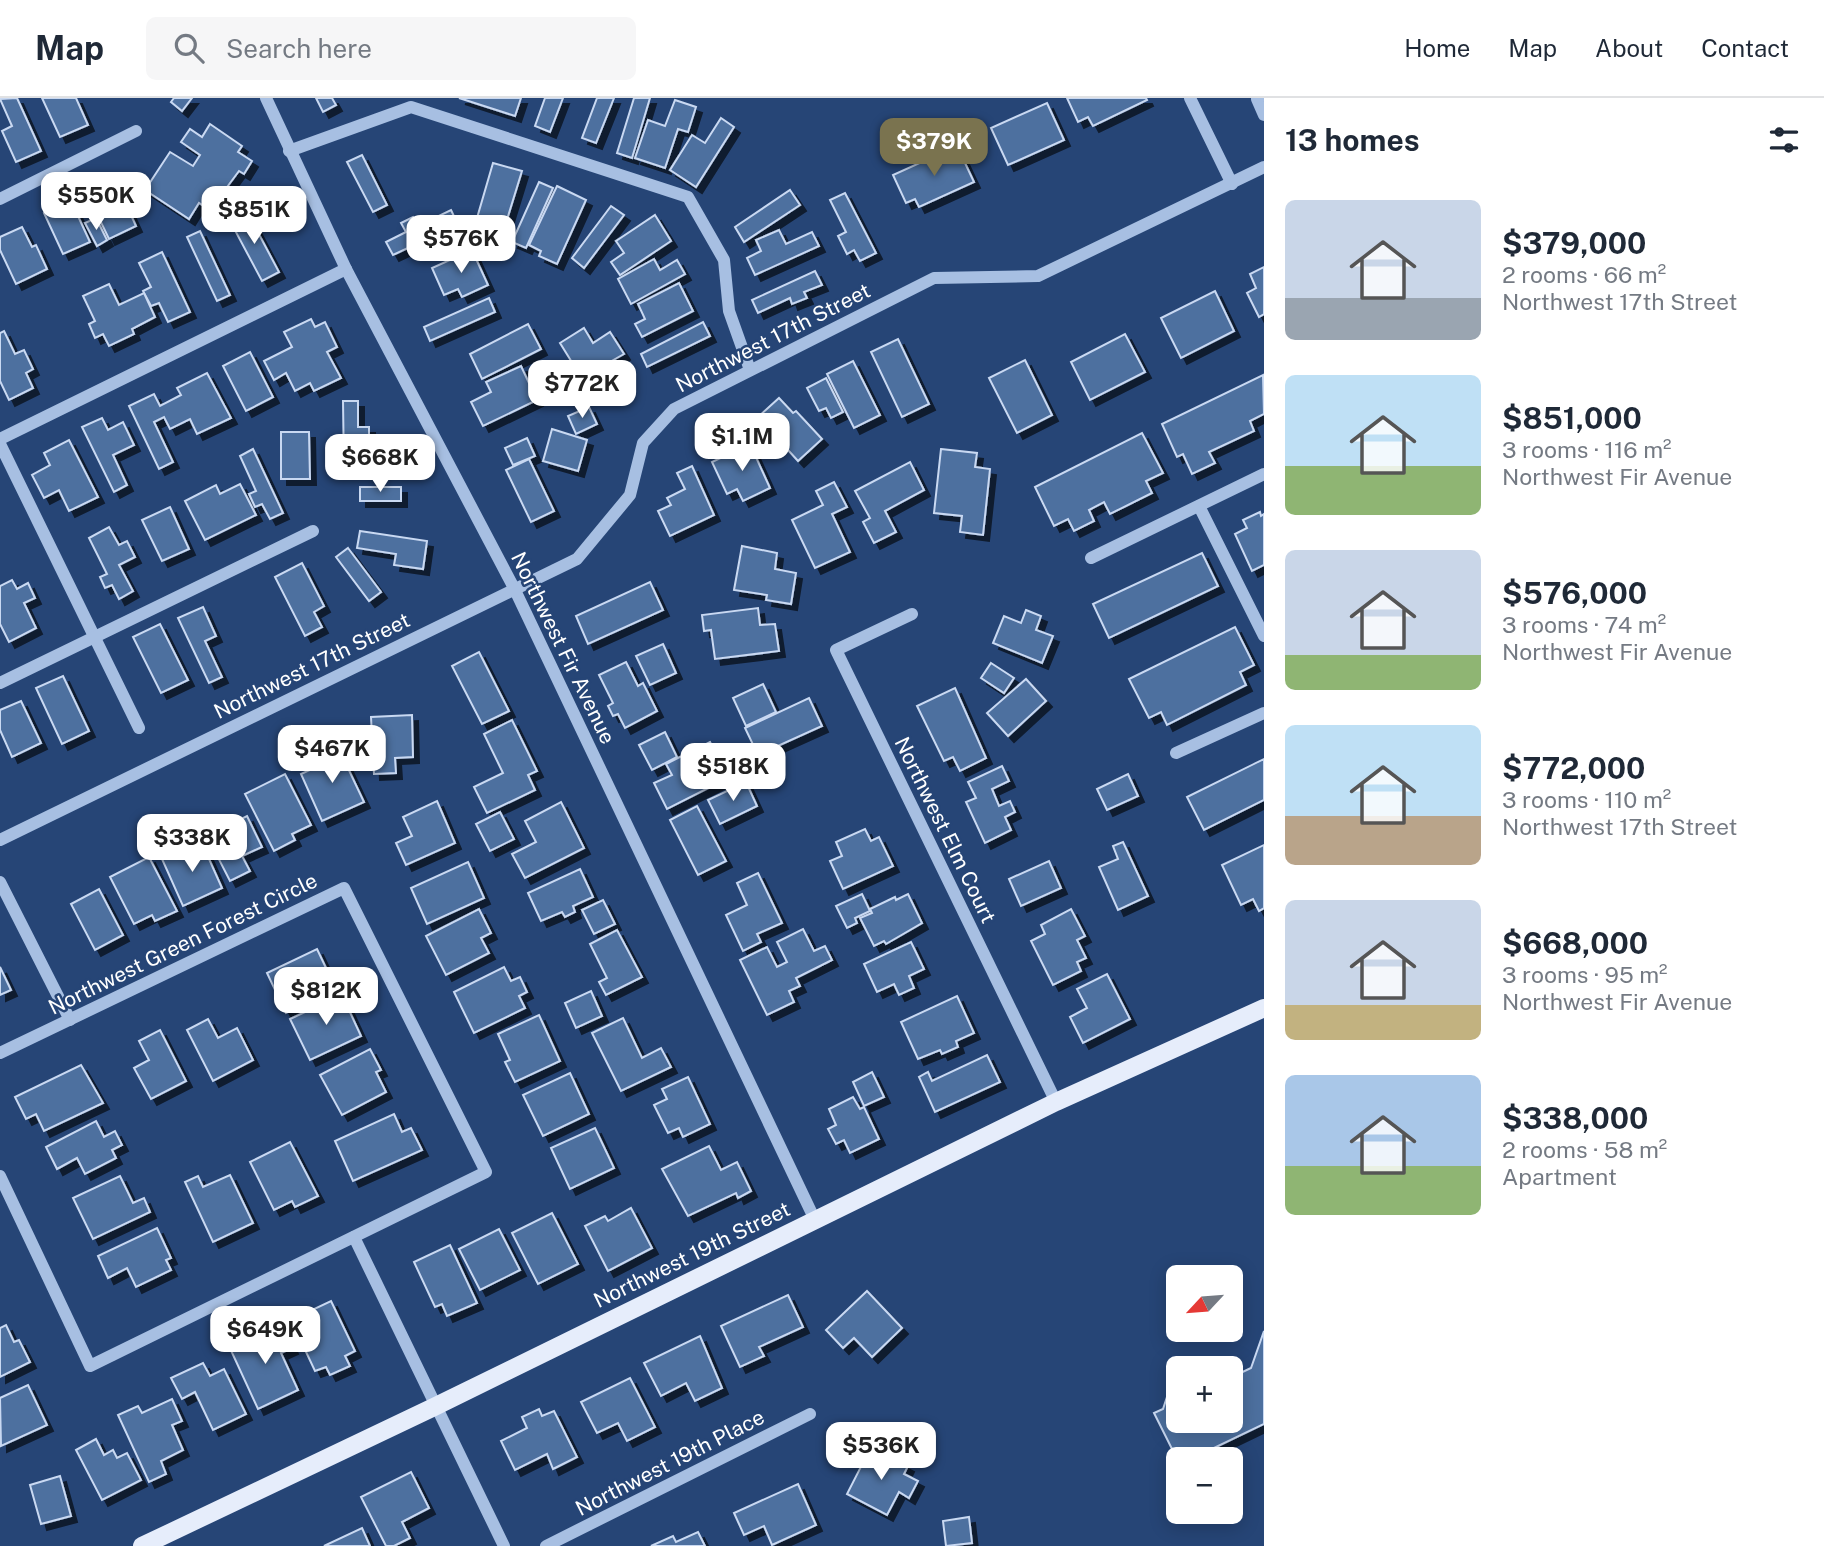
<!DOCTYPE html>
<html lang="en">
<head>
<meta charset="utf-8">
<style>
  :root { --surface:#fff; --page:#f6f6f7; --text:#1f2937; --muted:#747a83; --line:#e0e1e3; --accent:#7a734f }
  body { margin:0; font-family:"Public Sans",sans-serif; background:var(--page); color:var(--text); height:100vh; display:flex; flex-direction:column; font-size:26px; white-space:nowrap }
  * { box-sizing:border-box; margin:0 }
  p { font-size:23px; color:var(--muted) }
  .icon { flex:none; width:38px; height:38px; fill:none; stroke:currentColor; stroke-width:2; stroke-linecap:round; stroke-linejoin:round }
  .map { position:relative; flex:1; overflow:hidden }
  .details { display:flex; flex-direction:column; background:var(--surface); width:560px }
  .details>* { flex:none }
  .needle { width:46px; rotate:244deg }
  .controls { position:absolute; left:1166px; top:1167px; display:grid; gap:14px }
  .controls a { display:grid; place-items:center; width:77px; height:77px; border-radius:10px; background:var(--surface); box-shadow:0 4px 18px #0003; font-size:35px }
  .price { position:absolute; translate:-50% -60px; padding:0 16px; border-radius:14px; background:#fff; color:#222; font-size:23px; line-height:46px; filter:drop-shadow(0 2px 4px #0008) }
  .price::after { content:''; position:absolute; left:50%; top:42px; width:21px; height:16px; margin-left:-10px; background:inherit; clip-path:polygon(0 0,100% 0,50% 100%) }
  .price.current { background:var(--accent); color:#fff }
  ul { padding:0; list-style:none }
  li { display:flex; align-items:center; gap:21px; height:175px; padding:0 21px }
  li span { display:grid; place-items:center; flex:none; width:196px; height:140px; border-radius:10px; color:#555 }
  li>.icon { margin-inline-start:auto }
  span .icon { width:84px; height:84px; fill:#fffc; stroke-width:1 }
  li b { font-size:30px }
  h2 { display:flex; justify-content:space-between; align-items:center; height:84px; padding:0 21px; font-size:30px }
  header { display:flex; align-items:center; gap:42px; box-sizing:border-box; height:98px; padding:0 35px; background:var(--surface); border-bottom:2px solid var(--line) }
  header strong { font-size:33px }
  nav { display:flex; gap:38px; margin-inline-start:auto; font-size:24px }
  .search { width:490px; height:63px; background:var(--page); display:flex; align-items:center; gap:18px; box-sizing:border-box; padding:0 24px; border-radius:10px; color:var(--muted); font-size:26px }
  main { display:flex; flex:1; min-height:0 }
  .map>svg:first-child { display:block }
  .building { fill:#4e6f9f; stroke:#c9d9f2; stroke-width:2; filter:url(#shadow) }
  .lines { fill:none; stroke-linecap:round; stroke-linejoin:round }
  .minor { stroke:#a7bfe2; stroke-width:12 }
  .major { stroke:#e6edfb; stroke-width:18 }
  .labels { text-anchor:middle; stroke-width:5; stroke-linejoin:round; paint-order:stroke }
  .street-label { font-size:21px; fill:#fff; stroke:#264576 }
</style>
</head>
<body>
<header>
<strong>Map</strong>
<div class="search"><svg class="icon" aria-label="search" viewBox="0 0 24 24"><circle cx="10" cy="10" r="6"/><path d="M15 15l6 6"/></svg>Search here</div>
<nav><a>Home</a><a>Map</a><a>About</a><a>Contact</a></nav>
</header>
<main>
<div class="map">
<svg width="1264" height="1448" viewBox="0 0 1264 1448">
  <defs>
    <filter id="shadow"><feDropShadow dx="6" dy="6" stdDeviation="0" flood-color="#0009"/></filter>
  </defs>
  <rect width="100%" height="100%" fill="#264576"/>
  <g class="building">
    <path d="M17,0L41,53L16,64L2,33L12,28L0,1Z"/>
    <path d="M42,0H76L88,27L60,39Z"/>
    <path d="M174,0H192L182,13L171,4Z"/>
    <path d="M316,0H332L336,7L323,14Z"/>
    <path d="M459,0H521L515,18Z"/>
    <path d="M545,0H563L550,34L535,28Z"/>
    <path d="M597,0H614L596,45L582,40Z"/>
    <path d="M634,0H650L632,60L617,55Z"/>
    <path d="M1067,0H1146L1147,2L1093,28L1088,19L1078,24Z"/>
    <path d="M675,2L696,9L688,34L678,31L665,70L635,60L648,22L665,28Z"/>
    <path d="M1047,5L1064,42L1008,67L991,30Z"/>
    <path d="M721,20L734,29L696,89L670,72L692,37L705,45Z"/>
    <path d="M210,26L242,48L238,54L252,63L244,76L239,73L210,112L199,105L189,121L145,92L170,54L193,68L200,57L181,44L190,31L202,39Z"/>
    <path d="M957,48L974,84L919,109L915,101L906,105L893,77Z"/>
    <path d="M362,57L387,107L373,114L347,64Z"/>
    <path d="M493,65L522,73L501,141L485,137L489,123L477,120Z"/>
    <path d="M114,80L136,128L109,141L86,93Z"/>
    <path d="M539,84L553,90L526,150L512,144Z"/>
    <path d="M557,88L586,102L557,166L539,158L541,153L529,147Z"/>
    <path d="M790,92L800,107L744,144L735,129Z"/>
    <path d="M845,95L876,155L860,163L854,152L847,156L838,138L846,134L830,102Z"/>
    <path d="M71,103L90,144L63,156L44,115Z"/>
    <path d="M611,108L624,117L584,170L572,160Z"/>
    <path d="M246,112L279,174L262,183L229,121Z"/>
    <path d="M451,112L461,133L433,147L429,140L393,157L386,144L406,134L401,125L413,119L418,128Z"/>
    <path d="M655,117L671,143L620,177L611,164L624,155L616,143Z"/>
    <path d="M96,120L107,142L97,148L85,125Z"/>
    <path d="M22,129L32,149L36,147L47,171L16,186L0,152V139Z"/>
    <path d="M779,132L786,146L812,134L819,148L755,177L747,160L761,153L756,142Z"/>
    <path d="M200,133L230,197L217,203L187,139Z"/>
    <path d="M472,152L488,187L462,199L458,191L444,197L432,170Z"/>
    <path d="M162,154L190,214L168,224L159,205L151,208L143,193L151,189L139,165Z"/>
    <path d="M654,161L660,172L677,162L685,176L631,206L618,181Z"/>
    <path d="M1264,169V216L1259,219L1247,195L1256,190L1250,176Z"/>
    <path d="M815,173L822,187L804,194L807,200L792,206L790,200L758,215L752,202Z"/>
    <path d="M679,185L693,213L642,239L635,226L645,221L638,206Z"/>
    <path d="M109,186L119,207L144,195L155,219L132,231L134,236L109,248L103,236L95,240L89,226L95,223L83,198Z"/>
    <path d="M1215,193L1234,233L1181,260L1161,220Z"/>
    <path d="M489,200L495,214L430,243L424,229Z"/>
    <path d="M311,221L315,229L325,224L337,249L327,254L341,280L314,293L310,285L295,293L286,275L274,282L264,263L292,249L284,234Z"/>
    <path d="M703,224L710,238L647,269L641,256Z"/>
    <path d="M528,226L541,251L482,281L470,256Z"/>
    <path d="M584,230L593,245L610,234L624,256L608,265L612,271L586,287L560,245Z"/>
    <path d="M4,233L15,256L24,252L33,271L26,275L33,290L9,302L0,283V235Z"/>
    <path d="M1125,236L1145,274L1090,302L1071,264Z"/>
    <path d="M898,241L929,306L902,319L871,254Z"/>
    <path d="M250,254L273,299L246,313L223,268Z"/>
    <path d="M1025,262L1052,317L1017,335L989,280Z"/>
    <path d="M853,263L880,317L854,330L827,276Z"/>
    <path d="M521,268L537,302L483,328L471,304L491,294L486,284Z"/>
    <path d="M207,275L231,320L197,336L190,321L170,331L164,319L154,324L173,364L159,371L129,308L154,296L160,308L181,297L177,290Z"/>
    <path d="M1263,277L1264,316L1250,323L1254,333L1209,354L1215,365L1192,376L1183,356L1177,359L1162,326Z"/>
    <path d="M826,280L843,314L831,320L826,310L819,313L807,290Z"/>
    <path d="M779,300L793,315L796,313L822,341L798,363L758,319Z"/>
    <path d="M343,303H358V329H369V361H358L359,372H344Z"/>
    <path d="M589,309L597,326L576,336L568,318Z"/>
    <path d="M102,320L108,332L123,324L134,347L113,357L127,387L114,394L82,329Z"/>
    <path d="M552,331L587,342L578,373L543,363Z"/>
    <path d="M281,334H309L310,381H281Z"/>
    <path d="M1142,335L1163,375L1146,383L1152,395L1110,416L1104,404L1089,412L1094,423L1074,433L1068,421L1054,428L1035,389Z"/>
    <path d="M527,340L535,358L513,367L505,350Z"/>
    <path d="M69,342L98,399L69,413L59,392L44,400L32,377L50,367L44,355Z"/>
    <path d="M750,346L770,390L743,403L737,391L727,396L712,364Z"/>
    <path d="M253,351L283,415L270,421L262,406L255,409L249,396L256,393L240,358Z"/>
    <path d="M941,351L977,355L975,369L990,371L983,437L960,434L962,418L934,415Z"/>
    <path d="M529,361L554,413L531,424L506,372Z"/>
    <path d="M910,364L924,392L885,413L896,434L874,445L863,424L870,420L855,393Z"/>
    <path d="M692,368L714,417L670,438L658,413L671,407L667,400L685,391L677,375Z"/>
    <path d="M834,384L847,409L832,416L850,454L815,470L792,422L823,407L816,393Z"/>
    <path d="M240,386L256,417L205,442L185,403L216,387L220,396Z"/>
    <rect x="360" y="389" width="41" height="14"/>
    <path d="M170,409L189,451L162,463L142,422Z"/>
    <path d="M1260,414L1261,418L1264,416V467L1252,473L1235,436L1247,430L1243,422Z"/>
    <path d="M109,429L119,447L127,443L135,459L119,467L133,493L119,501L112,487L105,490L100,479L107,476L89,440Z"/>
    <path d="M360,433L427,443L423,471L394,467L396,456L357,450Z"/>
    <path d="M742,448L777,455L775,471L796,475L791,506L766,502L767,497L734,492Z"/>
    <path d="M348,450L381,494L369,503L336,459Z"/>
    <path d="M1202,455L1218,488L1109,540L1093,506Z"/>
    <path d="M302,465L324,508L314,514L322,529L305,538L275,479Z"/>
    <path d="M12,482L17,491L28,485L35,500L24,505L36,530L9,544L0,526V488Z"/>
    <path d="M650,484L663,512L588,546L576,518Z"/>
    <path d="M203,509L216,538L205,543L222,579L209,585L178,520Z"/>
    <path d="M758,510L760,527L775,526L779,553L715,561L711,532L704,533L702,517Z"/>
    <path d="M1026,512L1041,518L1036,532L1053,538L1042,565L993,545L1004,518L1021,525Z"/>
    <path d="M160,526L188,582L161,595L133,539Z"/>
    <path d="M1235,529L1254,567L1240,574L1246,587L1167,627L1161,614L1149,620L1129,581Z"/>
    <path d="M663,546L676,575L650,587L636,558Z"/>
    <path d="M479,554L509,613L482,626L452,568Z"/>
    <path d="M626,564L638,588L643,585L657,613L625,630L618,616L613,618L608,608L613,605L599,577Z"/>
    <path d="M991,565L1014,580L1004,595L981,580Z"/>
    <path d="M63,578L89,633L62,646L36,590Z"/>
    <path d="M1026,581L1046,603L1008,638L987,615Z"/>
    <path d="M763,586L776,614L746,628L733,600Z"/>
    <path d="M955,590L986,660L960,673L953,659L944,663L917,608Z"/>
    <path d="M809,600L822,628L758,657L745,630Z"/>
    <path d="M21,603L41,645L12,659L0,632V612Z"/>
    <path d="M412,617L413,659L395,660L396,675L374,676L371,619Z"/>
    <path d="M512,622L537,673L528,677L535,692L487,715L474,689L503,675L484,636Z"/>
    <path d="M665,634L677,659L652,672L639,647Z"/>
    <path d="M710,644L728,680L667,711L654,685L672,677L666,666Z"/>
    <path d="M337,647L364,704L322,723L301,676L325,665L320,655Z"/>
    <path d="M1264,661V702L1204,732L1187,699Z"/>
    <path d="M1002,668L1009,683L992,691L999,708L1010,703L1015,714L1005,719L1011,732L985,745L966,704L976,700L968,684Z"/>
    <path d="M285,676L311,727L292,736L295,742L274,753L245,696Z"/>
    <path d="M1128,676L1138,698L1107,712L1097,691Z"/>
    <path d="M746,684L757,708L720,726L708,702Z"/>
    <path d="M437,703L455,745L406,767L396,745L412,738L403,719Z"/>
    <path d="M561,704L584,750L525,780L512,756L536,744L525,723Z"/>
    <path d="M697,708L726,763L698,777L670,722Z"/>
    <path d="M500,714L514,741L490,753L476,726Z"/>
    <path d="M247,718L262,749L242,758L250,773L230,783L207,738Z"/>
    <path d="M865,731L871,743L879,739L893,768L843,791L830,763L842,758L836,744Z"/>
    <path d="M201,743L222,790L183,808L162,761Z"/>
    <path d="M1123,744L1148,798L1118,812L1099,769L1118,761L1113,748Z"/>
    <path d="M1264,747V810L1259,813L1253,801L1241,807L1222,767Z"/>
    <path d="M149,759L177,813L155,823L152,817L134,826L110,779Z"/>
    <path d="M1049,763L1061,790L1021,808L1009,781Z"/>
    <path d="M468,764L484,800L427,826L411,790Z"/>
    <path d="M580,771L593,799L573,808L575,814L565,819L562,814L541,823L528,795Z"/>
    <path d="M758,775L782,825L757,836L761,844L743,853L726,817L747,807L737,785Z"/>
    <path d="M99,791L123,837L95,852L71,806Z"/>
    <path d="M862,796L870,813L855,820L857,825L847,830L836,808Z"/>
    <path d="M908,796L922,825L886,846L884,843L874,848L860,820L872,815L870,811L895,799L896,802Z"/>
    <path d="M603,802L615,826L594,836L582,812Z"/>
    <path d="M479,811L491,835L481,840L489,855L446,877L426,838Z"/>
    <path d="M1071,811L1085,838L1077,842L1086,860L1077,864L1081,873L1053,887L1031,843L1045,836L1041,827Z"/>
    <path d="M803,831L814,853L825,848L832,862L796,880L800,888L789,893L794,904L767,917L740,862L767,849L777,869L787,864L777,844Z"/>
    <path d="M617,832L642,879L606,897L599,884L607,880L590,846Z"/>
    <path d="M911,844L924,871L909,878L914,890L899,897L894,886L877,894L864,866Z"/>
    <path d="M317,851L336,891L286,915L267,875Z"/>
    <path d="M0,869L11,892L0,897Z"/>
    <path d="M504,869L511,883L520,879L527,894L519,898L525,910L474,935L454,894Z"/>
    <path d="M1107,876L1130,921L1083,945L1070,919L1087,910L1077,891Z"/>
    <path d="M591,893L602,918L576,930L565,905Z"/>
    <path d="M342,897L361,938L310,962L290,921Z"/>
    <path d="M957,898L974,935L956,943L958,949L942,956L940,952L918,961L901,924Z"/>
    <path d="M539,917L560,963L515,984L505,964L510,962L498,936Z"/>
    <path d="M623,920L642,960L661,950L671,969L621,993L592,935Z"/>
    <path d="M208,921L218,940L237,930L253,962L213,983L187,932Z"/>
    <path d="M160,932L186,983L151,1001L134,970L149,962L139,943Z"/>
    <path d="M370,951L381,972L376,974L386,994L342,1017L320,977Z"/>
    <path d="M987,957L1000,984L935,1014L919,979L928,974L932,983Z"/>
    <path d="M81,967L103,1005L44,1033L36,1016L26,1021L15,999Z"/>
    <path d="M872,974L884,999L864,1008L853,984Z"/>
    <path d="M570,975L589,1016L543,1038L523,997Z"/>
    <path d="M688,979L710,1026L683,1039L679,1030L668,1035L654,1007L667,1001L662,991Z"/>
    <path d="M853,999L860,1011L864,1009L879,1041L850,1055L844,1042L836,1046L828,1031L836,1027L829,1011Z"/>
    <path d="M394,1016L402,1034L411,1030L422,1052L353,1083L335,1043Z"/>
    <path d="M96,1023L104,1039L115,1033L122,1047L112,1052L116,1060L85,1076L77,1060L57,1071L46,1049Z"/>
    <path d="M595,1030L614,1070L570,1091L551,1050Z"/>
    <path d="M290,1044L318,1098L295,1109L292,1103L274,1112L250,1064Z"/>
    <path d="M709,1048L721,1072L737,1064L751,1093L738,1100L736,1095L688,1118L662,1071Z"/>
    <path d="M230,1077L253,1125L213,1144L185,1084L198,1078L203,1089Z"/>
    <path d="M120,1078L133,1105L144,1100L150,1114L93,1141L73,1100Z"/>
    <path d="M631,1110L652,1150L608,1173L585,1128L605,1118L608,1123Z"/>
    <path d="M552,1115L578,1166L538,1186L512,1135Z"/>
    <path d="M157,1130L171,1160L166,1162L171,1172L136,1189L127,1170L108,1180L98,1158Z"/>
    <path d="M499,1131L520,1172L480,1192L459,1151Z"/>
    <path d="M450,1147L477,1205L447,1218L442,1206L435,1209L414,1164Z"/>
    <path d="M867,1193L902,1230L872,1259L854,1240L843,1250L826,1232Z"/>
    <path d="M788,1197L803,1229L759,1249L764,1258L740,1269L721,1228Z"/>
    <path d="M331,1203L355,1253L345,1258L350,1268L330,1277L326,1269L315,1273L291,1222Z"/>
    <path d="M6,1227L14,1244L19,1242L30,1264L0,1279V1230Z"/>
    <path d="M282,1228L292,1250L281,1255L298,1292L258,1311L228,1246L249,1236L252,1242Z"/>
    <path d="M1264,1233V1326L1189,1362L1178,1363L1154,1315L1163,1311L1168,1296L1178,1291V1323H1230V1280L1251,1270Z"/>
    <path d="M700,1238L722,1290L695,1303L686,1285L661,1298L644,1265Z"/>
    <path d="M203,1265L210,1278L224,1271L246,1316L213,1332L195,1294L182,1301L171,1280Z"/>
    <path d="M630,1280L655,1329L627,1343L618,1325L597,1335L581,1304Z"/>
    <path d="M28,1287L47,1327L1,1348L0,1300Z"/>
    <path d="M172,1301L182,1323L172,1327L183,1352L161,1363L166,1376L149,1384L118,1317L138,1308L142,1315Z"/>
    <path d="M539,1311L542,1318L554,1313L577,1359L553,1371L547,1356L515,1372L501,1343L527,1330L522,1319Z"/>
    <path d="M96,1341L104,1357L113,1352L117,1360L127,1355L141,1382L102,1402L76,1352Z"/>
    <path d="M871,1349L908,1368L904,1376L918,1383L909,1400L899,1394L887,1417L847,1396Z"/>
    <path d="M411,1374L429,1410L402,1424L410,1440L394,1448H386L361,1399Z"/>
    <path d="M60,1378L71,1418L41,1426L30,1387Z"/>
    <path d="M798,1386L816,1427L772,1447L764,1428L744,1437L734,1415Z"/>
    <path d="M969,1419L972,1445L946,1448L943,1423Z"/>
    <path d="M362,1430L370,1448H324Z"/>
    <path d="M698,1434L705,1448H651L673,1438L676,1444Z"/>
  </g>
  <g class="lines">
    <g class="minor">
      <path d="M266,0L346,171L514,490L815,1122"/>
      <path d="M1190,0L1232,86"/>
      <path d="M1259,0L1257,1L1264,17"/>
      <path d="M289,53L411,9L688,99L724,162L729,213L750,272"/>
      <path d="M0,101L136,33"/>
      <path d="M0,341L346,171"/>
      <path d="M0,346L139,630"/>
      <path d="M1199,408L1264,538"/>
      <path d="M1091,460L1264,376"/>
      <path d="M912,516L836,552L1056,1004"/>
      <path d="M0,585L313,433"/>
      <path d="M1176,655L1264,615"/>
      <path d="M0,742L577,461L630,397L643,345L674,311L934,180L1038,178L1264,69"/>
      <path d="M0,784L70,922"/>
      <path d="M0,955L344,790L486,1074L90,1268L0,1078"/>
      <path d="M354,1139L504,1448"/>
      <path d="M546,1448L810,1316"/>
    </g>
    <path class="major" d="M142,1448L434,1309L1056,1004L1264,910"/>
  </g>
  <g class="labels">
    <g class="street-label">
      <text transform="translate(773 240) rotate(-27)" y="7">Northwest 17th Street</text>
      <text transform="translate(563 550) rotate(64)" y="7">Northwest Fir Avenue</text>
      <text transform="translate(312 568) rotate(-26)" y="7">Northwest 17th Street</text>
      <text transform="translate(945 732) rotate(64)" y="7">Northwest Elm Court</text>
      <text transform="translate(183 846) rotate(-26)" y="7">Northwest Green Forest Circle</text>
      <text transform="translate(692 1157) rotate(-26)" y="7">Northwest 19th Street</text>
      <text transform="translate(670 1365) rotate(-27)" y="7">Northwest 19th Place</text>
    </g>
  </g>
</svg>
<div class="controls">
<a><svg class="needle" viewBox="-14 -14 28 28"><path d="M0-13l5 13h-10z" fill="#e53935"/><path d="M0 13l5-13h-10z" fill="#747a83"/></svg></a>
<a>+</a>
<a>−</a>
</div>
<b class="price current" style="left:934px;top:80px">$379K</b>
<b class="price" style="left:96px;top:134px">$550K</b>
<b class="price" style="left:254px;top:148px">$851K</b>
<b class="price" style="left:461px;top:177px">$576K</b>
<b class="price" style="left:582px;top:322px">$772K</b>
<b class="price" style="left:742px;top:375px">$1.1M</b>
<b class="price" style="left:380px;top:396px">$668K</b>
<b class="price" style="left:332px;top:687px">$467K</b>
<b class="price" style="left:733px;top:705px">$518K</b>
<b class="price" style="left:192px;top:776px">$338K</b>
<b class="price" style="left:326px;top:929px">$812K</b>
<b class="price" style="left:265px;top:1268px">$649K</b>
<b class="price" style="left:881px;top:1384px">$536K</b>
</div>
<section class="details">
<h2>13 homes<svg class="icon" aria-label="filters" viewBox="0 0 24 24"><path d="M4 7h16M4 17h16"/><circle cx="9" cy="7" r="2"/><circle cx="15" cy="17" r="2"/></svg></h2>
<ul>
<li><span style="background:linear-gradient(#c9d6e8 70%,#9aa5b1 0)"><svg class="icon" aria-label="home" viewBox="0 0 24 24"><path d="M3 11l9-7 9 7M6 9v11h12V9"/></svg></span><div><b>$379,000</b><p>2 rooms · 66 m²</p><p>Northwest 17th Street</p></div></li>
<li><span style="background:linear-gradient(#bfe0f5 65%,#8fb573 0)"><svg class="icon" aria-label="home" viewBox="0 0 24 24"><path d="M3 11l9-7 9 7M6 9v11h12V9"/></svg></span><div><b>$851,000</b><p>3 rooms · 116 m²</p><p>Northwest Fir Avenue</p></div></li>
<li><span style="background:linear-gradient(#c9d6e8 75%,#8fb573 0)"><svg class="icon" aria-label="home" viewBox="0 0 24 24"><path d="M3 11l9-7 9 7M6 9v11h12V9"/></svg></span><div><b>$576,000</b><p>3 rooms · 74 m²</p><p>Northwest Fir Avenue</p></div></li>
<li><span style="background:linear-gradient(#bfe0f5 65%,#b9a48a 0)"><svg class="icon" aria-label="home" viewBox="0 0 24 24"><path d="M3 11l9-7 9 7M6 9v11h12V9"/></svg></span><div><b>$772,000</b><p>3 rooms · 110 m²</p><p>Northwest 17th Street</p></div></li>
<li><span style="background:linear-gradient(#c9d6e8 75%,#c2b280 0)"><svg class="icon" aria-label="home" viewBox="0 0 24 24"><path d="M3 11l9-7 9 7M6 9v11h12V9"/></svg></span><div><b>$668,000</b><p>3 rooms · 95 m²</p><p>Northwest Fir Avenue</p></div></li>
<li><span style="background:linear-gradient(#a9c7e8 65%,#8fb573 0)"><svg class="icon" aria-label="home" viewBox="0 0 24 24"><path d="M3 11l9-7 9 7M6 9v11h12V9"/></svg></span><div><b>$338,000</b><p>2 rooms · 58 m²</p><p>Apartment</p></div></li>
</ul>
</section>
</main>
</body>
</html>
